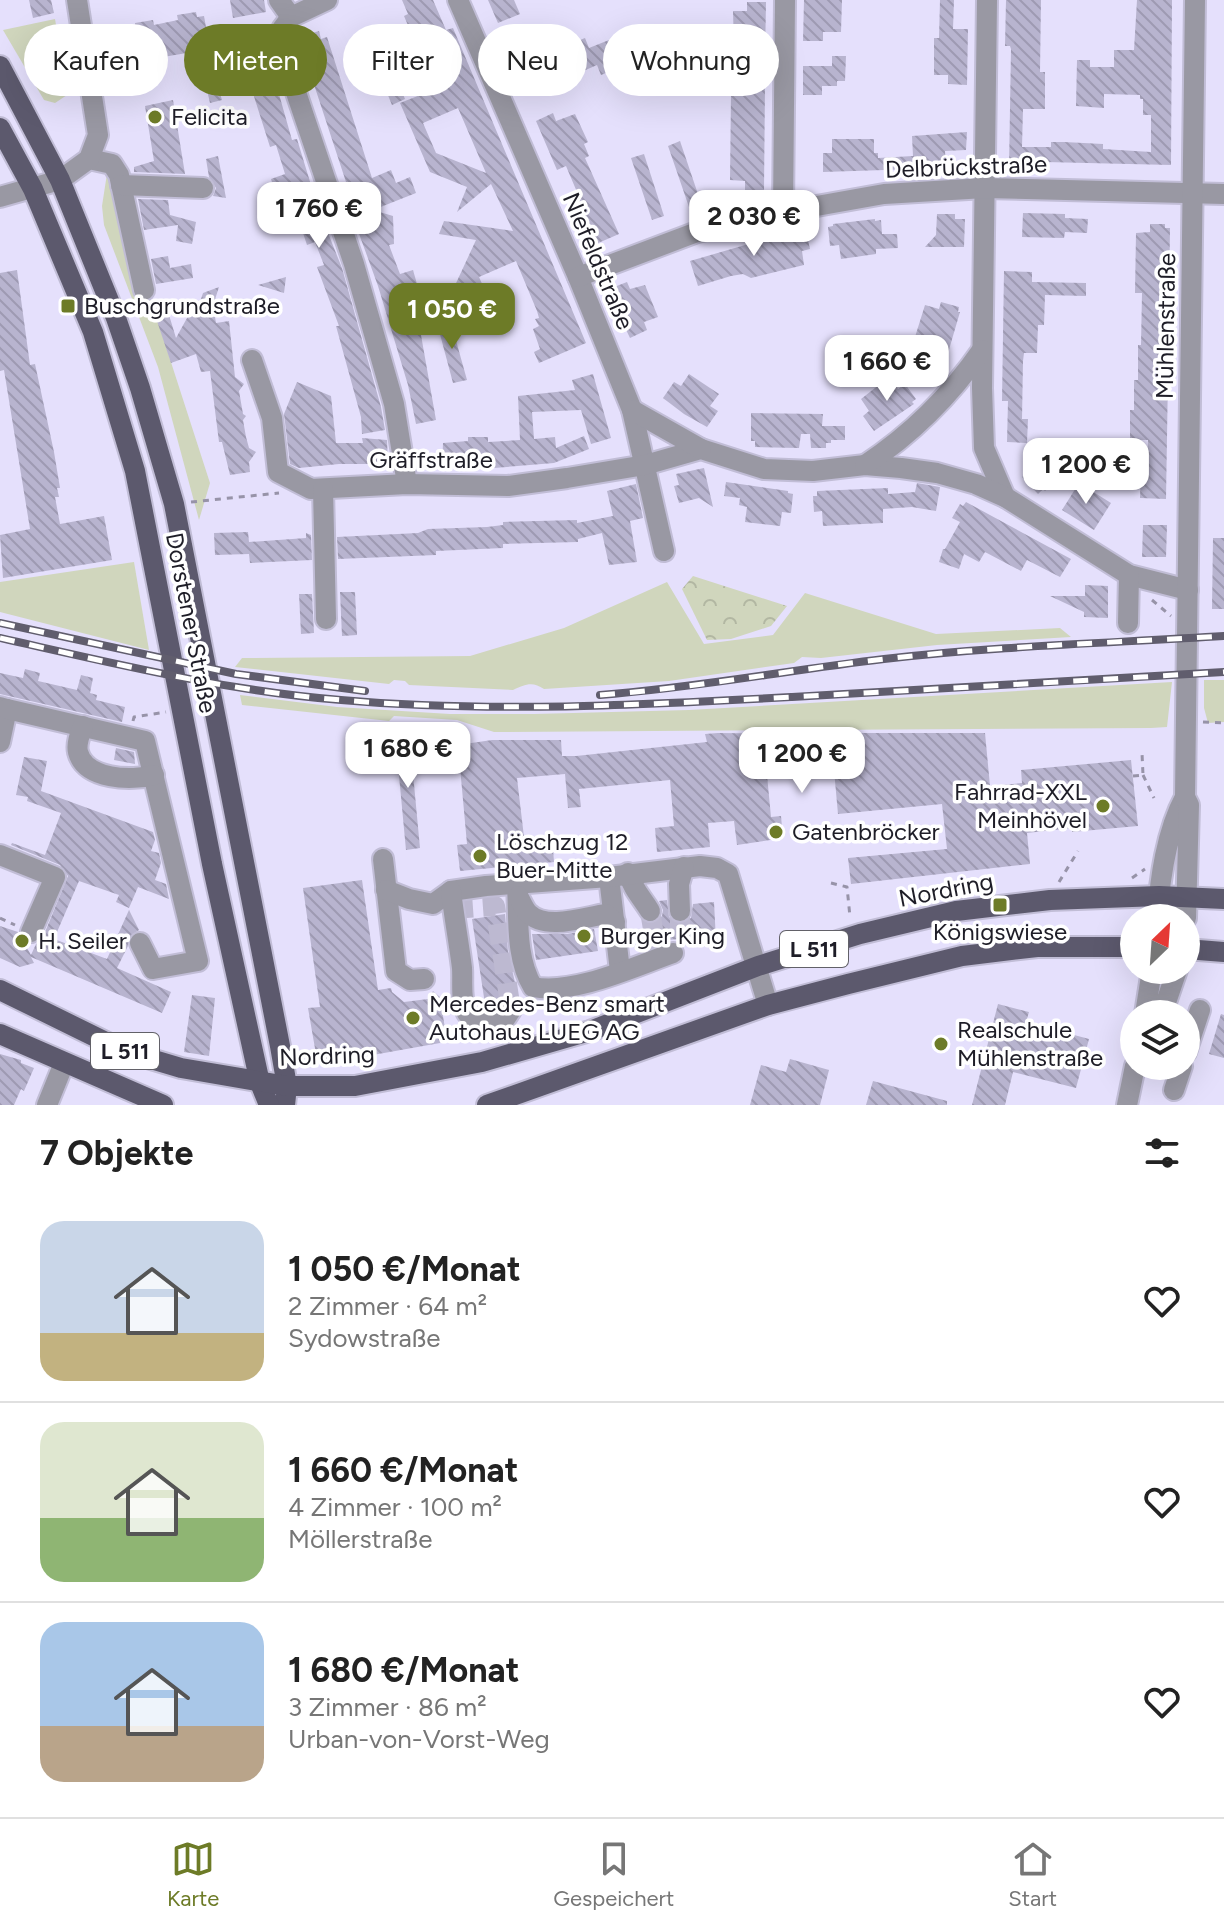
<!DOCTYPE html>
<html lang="de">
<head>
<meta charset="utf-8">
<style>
  :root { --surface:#fff; --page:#f6f6f6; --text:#222; --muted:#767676; --line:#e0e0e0; --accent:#6d7b27 }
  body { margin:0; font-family:Figtree,sans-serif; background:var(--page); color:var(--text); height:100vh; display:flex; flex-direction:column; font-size:30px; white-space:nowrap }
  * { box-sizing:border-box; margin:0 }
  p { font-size:26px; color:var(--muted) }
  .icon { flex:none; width:44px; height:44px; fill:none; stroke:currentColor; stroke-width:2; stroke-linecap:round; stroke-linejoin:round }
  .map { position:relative; height:1105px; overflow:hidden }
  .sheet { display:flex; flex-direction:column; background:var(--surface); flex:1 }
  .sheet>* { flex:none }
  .banner { position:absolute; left:24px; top:24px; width:800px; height:72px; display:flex; gap:16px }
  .needle { width:52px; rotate:25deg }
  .fabs { position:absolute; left:1120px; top:904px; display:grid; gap:16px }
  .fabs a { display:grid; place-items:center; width:80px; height:80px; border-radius:50%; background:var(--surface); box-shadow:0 8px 32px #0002; font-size:40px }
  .price { position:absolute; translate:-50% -68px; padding:0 18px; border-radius:16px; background:#fff; color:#222; font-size:26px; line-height:52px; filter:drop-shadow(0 2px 4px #0008) }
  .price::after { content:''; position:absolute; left:50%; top:48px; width:24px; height:18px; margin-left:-12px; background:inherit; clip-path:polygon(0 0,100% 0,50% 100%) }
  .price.selected { background:var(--accent); color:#fff }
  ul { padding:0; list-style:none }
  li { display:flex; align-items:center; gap:24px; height:200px; padding:0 40px }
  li+li { border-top:2px solid var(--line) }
  li span { display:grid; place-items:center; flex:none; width:224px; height:160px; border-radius:24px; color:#555 }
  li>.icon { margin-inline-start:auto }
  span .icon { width:96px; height:96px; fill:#fffc; stroke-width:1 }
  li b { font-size:34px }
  h2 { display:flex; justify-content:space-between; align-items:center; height:96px; padding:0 40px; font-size:34px }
  .tag { padding:0 28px; border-radius:36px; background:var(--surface); box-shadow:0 8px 32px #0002; font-size:28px; line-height:72px }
  .tag.selected { background:var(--accent); color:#fff }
  .tab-bar { display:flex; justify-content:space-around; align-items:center; height:112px; border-top:2px solid var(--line); background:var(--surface); font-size:22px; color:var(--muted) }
  .tab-bar a { display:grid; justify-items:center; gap:4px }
  .tab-bar .selected { color:var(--accent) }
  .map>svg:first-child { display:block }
  .grass { fill:#d0d6bd }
  .park { fill:url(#park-crowns) }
  .building { fill:url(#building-back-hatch); fill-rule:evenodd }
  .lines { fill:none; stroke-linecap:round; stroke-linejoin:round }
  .minor-tunnel { stroke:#bdb9d1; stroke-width:20; stroke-dasharray:20 10; stroke-linecap:butt }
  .minor-casing { stroke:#c1bdd6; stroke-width:24 }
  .major-casing { stroke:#c1bdd6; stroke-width:24 }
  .path { stroke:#9793a8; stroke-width:3; stroke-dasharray:6 6; stroke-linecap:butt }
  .minor { stroke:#9998a3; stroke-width:20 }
  .major { stroke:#5c596d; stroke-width:20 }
  .rail-casing { stroke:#605d6d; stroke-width:8 }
  .rail { stroke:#fff; stroke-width:5; stroke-dasharray:15; stroke-linecap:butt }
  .poi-dot { fill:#6d7b27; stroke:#fff; stroke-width:3 }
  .labels { text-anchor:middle; stroke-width:7; stroke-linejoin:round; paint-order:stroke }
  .shield { fill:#fff; stroke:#626168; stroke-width:2 }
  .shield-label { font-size:22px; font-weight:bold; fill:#1e1d27 }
  .poi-label { font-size:24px; fill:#1e1d27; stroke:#fff; text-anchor:start }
  .street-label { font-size:24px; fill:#1e1d27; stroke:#fff }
</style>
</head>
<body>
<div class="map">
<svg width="1224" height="1105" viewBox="0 0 1224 1105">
  <defs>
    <pattern id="park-crowns" width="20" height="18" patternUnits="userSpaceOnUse" patternTransform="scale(2)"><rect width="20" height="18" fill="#d0d6bd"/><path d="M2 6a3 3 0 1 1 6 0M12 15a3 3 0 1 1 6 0" fill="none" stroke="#b2b7a2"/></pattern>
    <pattern id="building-back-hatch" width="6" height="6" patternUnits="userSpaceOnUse" patternTransform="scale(2)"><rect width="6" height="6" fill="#b8b4cf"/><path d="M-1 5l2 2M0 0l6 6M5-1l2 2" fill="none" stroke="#9e9ab2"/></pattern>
  </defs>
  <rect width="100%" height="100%" fill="#e5e0fc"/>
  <g class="grass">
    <path d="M55,19L67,88V95L55,103L44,100L3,30Z"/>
    <path d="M108,167L210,483L199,520L158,367L104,225L102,206Z"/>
    <path d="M134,562L149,650L0,612V582Z"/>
    <path d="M667,582L704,644L773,635L805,593L936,634L1060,628L1071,637L937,645L821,658L802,657L794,663L669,681L544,689C533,681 525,684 513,690L409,685L405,681L394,680L389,684L235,667L242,658L470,656L564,628Z"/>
    <path d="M1204,680H1224V722L1208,723L1204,708Z"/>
    <path d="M1172,682L1167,727L1151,728L494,732L457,720L394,716L389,721L242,705L240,695L337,707L450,714H534L689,710Z"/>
  </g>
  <path class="park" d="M693,576L787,606L771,626L731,639L707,640L682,589Z"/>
  <g class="building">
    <path d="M29,0H51L54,13L33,18Z"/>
    <path d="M230,0H264L266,12L233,18Z"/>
    <path d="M402,0H433L446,30L453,28L586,343L539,363L534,352L540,349L533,329L539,326L535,319L539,318L537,311L516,261L479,277L501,326L489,331L469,287L451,294L476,240L439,234L444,221L513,231L491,184L457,212L467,187L430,172L400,103L448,84L422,24L410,30L404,16L408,14ZM458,108L486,173L436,153L423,123Z"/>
    <path d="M488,0H514L520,14L498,23Z"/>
    <path d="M804,0H842L841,32H823V41H803Z"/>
    <path d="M940,0H954L953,29H968L967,85L948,84V75H934V38H939Z"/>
    <path d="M1006,0H1041L1040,72H1045V109H1023L1022,147H1051V142H1064L1103,144V149L1151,152V115H1143V99H1140V95L1104,94V108L1076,106L1077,60H1090V67H1114V50H1134L1137,0H1172L1171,165L1045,162V168L1009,167L1011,49L1010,46H1005Z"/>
    <path d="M747,2H766L765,58H746L747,49L734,48L733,11H747Z"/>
    <path d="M196,12L197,17L204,16L210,49L134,62L128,29L135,28V23L153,20L154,25L178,20L177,15Z"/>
    <path d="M319,31L321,39L327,37L372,178L391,170L396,183L410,177L416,193L373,210L393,216L394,244L389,245L400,274L413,270L417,284L414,285L423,317L418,318L436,420L416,424L408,385L378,286L341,184L346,182L301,45L308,43L305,35Z"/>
    <path d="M556,38L560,48L585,38L589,48L614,38L618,47L643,38L655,65L630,75L626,65L601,75L597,65L572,76L570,70L537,83L523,52Z"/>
    <path d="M384,48L405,99L392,105L371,54Z"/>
    <path d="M832,56H846L845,81H837V86H822V95H803V66H832Z"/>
    <path d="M275,80L292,140L297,139L318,208L342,268L381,407L385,430L362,434L361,417L336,326H339L317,267L324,265L315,242L307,245L296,212L295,218L282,224L285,208L280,207L271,179L285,174L276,145L270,147L251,87Z"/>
    <path d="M746,85H765L764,190H745V181L730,180L731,94H746Z"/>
    <path d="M218,87L222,100L210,103L207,90Z"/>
    <path d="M173,100L185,174L134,172V167L154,161L145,106Z"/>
    <path d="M553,113L556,121L575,114L588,142L584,144L589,156L585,158L619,234L589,247L568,196L577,192L566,166L557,170L536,121Z"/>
    <path d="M967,132L966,150L945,151L946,168L823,172V153H832V139H874V153H878V158L913,156L912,136Z"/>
    <path d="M680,141L701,203L689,207L668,146Z"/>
    <path d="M644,154L664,216L652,220L631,158Z"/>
    <path d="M218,156L226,198L213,196L216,188L209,177L206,159Z"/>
    <path d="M138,199L168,200L170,215L196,222L192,244L176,241L178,225L144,230Z"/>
    <path d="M1023,213L1065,214V218L1088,219L1087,233L1065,232L1064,238L1022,237Z"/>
    <path d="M937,214H955V219H965L964,247H925L936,235Z"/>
    <path d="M875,219V221L881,220L882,234H897L898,248L876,249V254L841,259L839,245L830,246L828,227L833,226V224Z"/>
    <path d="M1150,224H1165V228H1170L1169,300H1164L1163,375H1168L1166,499L1140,498L1141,470H1147L1148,440H1130V410H1134V380H1138V345H1141L1142,293H1135L1136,233L1150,232Z"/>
    <path d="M800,229V232L806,231L810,249L802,251L804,265L751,278L743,274L731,276L698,286L690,261L759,241V239Z"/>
    <path d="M168,256L170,268L191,264L193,278L156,284L151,259Z"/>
    <path d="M17,270L30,365L35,364L54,452L60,488H57L59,497H55L60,524L104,516L112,560L3,578L0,535L30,529L4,370L0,371V273Z"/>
    <path d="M1004,271L1032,272V282L1086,283V296L1045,295L1044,325H1038L1037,353H1024L1023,361L1022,419H1028L1027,443L1007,442L1008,401H1002Z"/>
    <path d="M286,277L284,293L258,285Z"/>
    <path d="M627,282L630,289L645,285L658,317L644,322L647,330L630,338L609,294H612L609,289Z"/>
    <path d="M219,287L210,315L215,317L216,323L229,321L235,377L244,384L239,391L243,414L246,416L243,420L246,437L249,448L256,452L249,462L250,472L230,475L222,442H219L210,371L201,372L196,354L171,363L153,309L166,305L176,338L192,309L197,311L203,293Z"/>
    <path d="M941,302L959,307L958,312H960L948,353L946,352L944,357L906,346L915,337L925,305L939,309Z"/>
    <path d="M450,319L467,380L453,383L437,323Z"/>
    <path d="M593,374L611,438L591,444L581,410L532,412L534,439L555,437L556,448L584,436L589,449L554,463L494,468L442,467L443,443L468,441V437H488V442L520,440L518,396L575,390L572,380Z"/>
    <path d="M689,374L719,394L710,406L718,411L707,427L684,414L663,398L674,382L681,386Z"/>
    <path d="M889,377L898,389L905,384L916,399L912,402L914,404L874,431L863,416L869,411L861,399Z"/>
    <path d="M297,382L331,396L336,443H363L362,438L387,440L388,464H339L299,468L290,464L284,414Z"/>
    <path d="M751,413L823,414L822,426H845V440H831V443H826V448H811L810,434H801L799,448L755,447V441H751Z"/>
    <path d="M1050,447L1055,468L1049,474L1056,480L1045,491L1043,489L1038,494L1022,477L1027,473L1025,471Z"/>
    <path d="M704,468L713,507L699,498L679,503L674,486L679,485L676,474Z"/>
    <path d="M726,482L788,491V493L793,494L791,513L782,512L780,526L745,522L747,507L739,505L740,498L724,496Z"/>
    <path d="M917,483L940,487L936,511L912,507L883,509V523L823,526L822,511L814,512L813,496H817V491L888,488V494L915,492Z"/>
    <path d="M1079,483L1111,503L1094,530L1062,510Z"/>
    <path d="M636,484L643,518L630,521L637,562L609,565L602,533L578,539V542L503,544V548L436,551V555L338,559L337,537L418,533L428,529L487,527L503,525V522L577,520V523L613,516L607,491Z"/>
    <path d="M966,502L1071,559L1060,577L1027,560L1021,571L985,552L979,562L964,554L959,569L939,562L943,549H945L960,522L952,518L960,504L963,506Z"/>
    <path d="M1143,525H1167L1166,557H1142Z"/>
    <path d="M248,532L249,542L306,538V533L311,535L312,560L250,563L249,554L215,555L214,533Z"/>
    <path d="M1213,538H1224V609H1212Z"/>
    <path d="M1085,585L1108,586V618L1084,617V612L1050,596H1085Z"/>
    <path d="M340,592H355L357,635L342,636Z"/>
    <path d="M299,594H312L314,633L301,634Z"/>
    <path d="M25,669L40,673L38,681L77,690L81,675L93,678L90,693L97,695L96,700L125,707L122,722L0,694V673L23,678Z"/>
    <path d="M409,731L420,848L406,850L395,733Z"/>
    <path d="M718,733L803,734V736L831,733H985L990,786L1022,783L1021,770L1131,760L1138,826L1072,832V828L1027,833L1030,864L851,884L848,858L947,849L942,804L838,814L832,748L804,750L806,772L767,775L771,817L781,816L783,838L737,845L734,821L708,823L710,847L657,852L655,828L674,826L670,780L579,789L581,807L568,808L565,774L517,778L524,837L552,836L554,862L460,871L457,845L467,844L458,745L492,740H561L562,756H576L707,742L705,734Z"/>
    <path d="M116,748L134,752L135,764L114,760Z"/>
    <path d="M24,757L47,761L41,791L153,832L155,840L151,851L159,853L161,863L155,880L166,884L169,899L138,887L129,908L116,902L119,895L79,881L54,939L107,959L129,910L139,930L129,937L128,946L117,968L171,992L162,1013L31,957L34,963L20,967L0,958V926L18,932L31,955L36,944L43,937L68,876L60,865L11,845L12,843L45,855L61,813L27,801L28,797L16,795Z"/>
    <path d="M362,880L378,990L391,988L392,992L404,1002L428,999L433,991L440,997L446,1035L440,1043L328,1063L316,1054L313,1037L308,1008L320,1007L303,888Z"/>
    <path d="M667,900L669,917L680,924L691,918L693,904L714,902L716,941L692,943L691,938L668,940L648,948L650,924L656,922L662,916L663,910L659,901Z"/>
    <path d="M505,914L508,952L519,1000L506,998L498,1006V1001L485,1004L472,919Z"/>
    <path d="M594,929L598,951L536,960L532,934H567Z"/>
    <path d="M192,995L215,998L209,1056L184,1052Z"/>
    <path d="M998,1004L1029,1012L1026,1022L1089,1039L1076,1088L1013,1072L1005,1105H972Z"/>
    <path d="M1221,1014L1224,1015V1058L1209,1054Z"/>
    <path d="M0,1054L21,1060V1063L34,1068L24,1091L21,1089L14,1105H0Z"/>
    <path d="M790,1059L829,1070L820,1105H750L761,1065L786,1072Z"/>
    <path d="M873,1081L947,1101V1105H866Z"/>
  </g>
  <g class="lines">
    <g class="minor-tunnel">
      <path d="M453,909L495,906L511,1010"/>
      <path d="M650,911L655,941L666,953"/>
      <path d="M680,911V939"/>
    </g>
    <g class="minor-casing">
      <g id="minor">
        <path d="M279,0L291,17"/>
        <path d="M327,0L291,17L282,29V51L354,264L394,404L407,484"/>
        <path d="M458,0L578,277L632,410L664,551"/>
        <path d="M987,0L982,388L984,448L1005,497"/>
        <path d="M89,159L112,164L119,175L144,290"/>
        <path d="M121,185L203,188"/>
        <path d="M0,197L60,180L89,159L98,135L77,0"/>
        <path d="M783,212L785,0"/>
        <path d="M578,277L697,232L783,212L884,194L985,188L1224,194"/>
        <path d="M252,360L272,418L278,472L311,489L407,484L508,486L567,478L645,465L701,449L764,469L813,471L865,465L901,468L937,473L976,484L1005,497L1129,575L1188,590"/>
        <path d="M632,410L701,449"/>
        <path d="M865,465C912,434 950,396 982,350"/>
        <path d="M323,489L326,619"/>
        <path d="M1128,623L1129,575"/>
        <path d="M0,707L7,709L0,742"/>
        <path d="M7,709L145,741L198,961L153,969L140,943"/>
        <path d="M83,726C80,734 76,744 78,752C85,780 132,781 154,775"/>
        <path d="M0,855L55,877L31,932"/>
        <path d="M383,859L396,971L410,980L424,979"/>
        <path d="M628,873C634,891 640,895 650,911"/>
        <path d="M609,877L620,971"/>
        <path d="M517,884C519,917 515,958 533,987C574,995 633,967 673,953"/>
        <path d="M386,890L409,899L433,904L451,891L486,886L609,877L700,866L717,868L728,874L768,1005"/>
        <path d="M451,891C454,917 459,943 462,968C463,982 460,1001 467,1013C476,1025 490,1023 503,1022L511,1010"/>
        <path d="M518,896C521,901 524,909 528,913C546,931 585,917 606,914L615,922"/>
        <path d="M680,911L679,884L684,867"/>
        <path d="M1157,918C1160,879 1166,832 1185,797"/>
        <path d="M1186,918L1189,805L1185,797L1195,0"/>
        <path d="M1145,1014L1152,970"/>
        <path d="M1162,1014L1177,970"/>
        <path d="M1186,1052L1200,1010"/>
        <path d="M1174,1090L1182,1066"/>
        <path d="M47,1105L64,1063"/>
        <path d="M1127,1105L1135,1066"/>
      </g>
    </g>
    <g class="major-casing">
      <g id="major">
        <path d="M0,66L60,180L116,318L140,388L174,504L280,1046L287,1086L285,1105"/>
        <path d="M0,128L33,189L93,332L135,471L212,864L260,1083L269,1105"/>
        <path d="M1186,949L1224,952"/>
        <path d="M0,990L124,1051L181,1068L287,1086H355L482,1062L590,1031L758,966L860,934L956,911L1050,900L1159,896L1224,899"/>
        <path d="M0,1034L163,1105"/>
        <path d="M487,1105L768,1005L848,984L962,956L1037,947H1134"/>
      </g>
    </g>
    <g class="path">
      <path d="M191,502L279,493"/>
      <path d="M1152,600L1171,616"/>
      <path d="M133,721L134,717L166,712"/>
      <path d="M1203,722L1224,723"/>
      <path d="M1143,775L1154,798"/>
      <path d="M1133,776L1143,775L1142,753"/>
      <path d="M1132,878L1145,869"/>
      <path d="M1059,882L1078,851"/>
      <path d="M831,883L847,887L850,917"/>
      <path d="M0,918L15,925"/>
    </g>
    <use href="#minor" class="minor"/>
    <use href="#major" class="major"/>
    <g class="rail-casing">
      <g id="rail">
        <path d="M0,623L236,674L365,691"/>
        <path d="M0,638C112,663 226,691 341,700C491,713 641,705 792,697C936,689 1080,681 1224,672"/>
        <path d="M600,695C695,688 789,670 884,659C997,646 1111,643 1224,636"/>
      </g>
    </g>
    <use href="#rail" class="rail"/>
  </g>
  <g class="poi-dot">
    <circle cx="155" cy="117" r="8"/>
    <rect x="60" y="298" width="16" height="16" rx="4"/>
    <circle cx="1103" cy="806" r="8"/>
    <circle cx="776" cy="832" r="8"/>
    <circle cx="480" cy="856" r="8"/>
    <rect x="992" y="897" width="16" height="16" rx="4"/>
    <circle cx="584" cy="936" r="8"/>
    <circle cx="22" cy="941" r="8"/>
    <circle cx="413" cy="1018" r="8"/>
    <circle cx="941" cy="1044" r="8"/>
  </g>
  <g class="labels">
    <g class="shield">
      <rect x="780" y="931" width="68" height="36" rx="6"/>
      <rect x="91" y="1033" width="68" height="36" rx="6"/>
    </g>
    <g class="shield-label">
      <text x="814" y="957">L 511</text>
      <text x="125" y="1059">L 511</text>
    </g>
    <g class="poi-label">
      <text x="171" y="125">Felicita</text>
      <text x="84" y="314">Buschgrundstraße</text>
      <text x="1087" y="800" text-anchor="end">Fahrrad-XXL<tspan x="1087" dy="28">Meinhövel</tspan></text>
      <text x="792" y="840">Gatenbröcker</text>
      <text x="496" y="850">Löschzug 12<tspan x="496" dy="28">Buer-Mitte</tspan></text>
      <text x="1000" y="940" text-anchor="middle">Königswiese</text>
      <text x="600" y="944">Burger King</text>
      <text x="38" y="949">H. Seiler</text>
      <text x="429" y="1012">Mercedes-Benz smart<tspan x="429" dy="28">Autohaus LUEG AG</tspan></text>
      <text x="957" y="1038">Realschule<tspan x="957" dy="28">Mühlenstraße</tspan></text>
    </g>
    <g class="street-label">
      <text transform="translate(966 167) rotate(-2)" y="8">Delbrückstraße</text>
      <text transform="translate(598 261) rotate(67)" y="8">Niefeldstraße</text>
      <text transform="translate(1166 326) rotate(-89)" y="8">Mühlenstraße</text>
      <text x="431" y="468">Gräffstraße</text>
      <text transform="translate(191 623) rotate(79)" y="8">Dorstener Straße</text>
      <text transform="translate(946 890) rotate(-11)" y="8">Nordring</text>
      <text transform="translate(327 1056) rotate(-2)" y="8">Nordring</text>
    </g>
  </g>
</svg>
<div class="fabs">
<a><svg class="needle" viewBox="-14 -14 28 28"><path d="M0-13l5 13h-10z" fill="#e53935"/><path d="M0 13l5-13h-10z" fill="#767676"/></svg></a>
<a><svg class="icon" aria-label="layers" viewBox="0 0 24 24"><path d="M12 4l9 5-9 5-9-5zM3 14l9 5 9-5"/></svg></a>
</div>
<b class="price" style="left:319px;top:250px">1 760 €</b>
<b class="price" style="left:754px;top:258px">2 030 €</b>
<b class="price selected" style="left:452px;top:351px">1 050 €</b>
<b class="price" style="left:887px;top:403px">1 660 €</b>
<b class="price" style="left:1086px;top:506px">1 200 €</b>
<b class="price" style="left:408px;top:790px">1 680 €</b>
<b class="price" style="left:802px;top:795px">1 200 €</b>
<div class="banner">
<a class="tag">Kaufen</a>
<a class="tag selected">Mieten</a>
<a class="tag">Filter</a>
<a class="tag">Neu</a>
<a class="tag">Wohnung</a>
</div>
</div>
<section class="sheet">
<h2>7 Objekte<svg class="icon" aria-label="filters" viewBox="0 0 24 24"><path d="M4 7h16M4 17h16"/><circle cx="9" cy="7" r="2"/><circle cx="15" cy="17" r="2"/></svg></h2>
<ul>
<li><span style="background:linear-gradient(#c9d6e8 70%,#c2b280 0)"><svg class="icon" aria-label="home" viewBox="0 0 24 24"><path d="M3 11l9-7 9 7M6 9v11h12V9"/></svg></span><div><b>1 050 €/Monat</b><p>2 Zimmer · 64 m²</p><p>Sydowstraße</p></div><svg class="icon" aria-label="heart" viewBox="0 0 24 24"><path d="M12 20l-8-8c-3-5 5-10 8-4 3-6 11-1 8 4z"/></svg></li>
<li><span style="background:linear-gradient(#dfe7d0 60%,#8fb573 0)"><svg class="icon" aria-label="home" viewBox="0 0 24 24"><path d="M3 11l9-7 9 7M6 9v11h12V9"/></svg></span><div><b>1 660 €/Monat</b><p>4 Zimmer · 100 m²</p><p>Möllerstraße</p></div><svg class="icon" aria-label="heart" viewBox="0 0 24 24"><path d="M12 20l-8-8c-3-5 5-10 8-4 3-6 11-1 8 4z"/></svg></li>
<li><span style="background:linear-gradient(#a9c7e8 65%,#b9a48a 0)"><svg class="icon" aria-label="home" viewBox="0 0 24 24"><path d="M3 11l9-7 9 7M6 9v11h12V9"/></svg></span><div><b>1 680 €/Monat</b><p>3 Zimmer · 86 m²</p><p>Urban-von-Vorst-Weg</p></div><svg class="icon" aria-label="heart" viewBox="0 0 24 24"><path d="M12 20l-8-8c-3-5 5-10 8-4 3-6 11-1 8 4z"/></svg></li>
</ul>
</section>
<nav class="tab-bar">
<a class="selected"><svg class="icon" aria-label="map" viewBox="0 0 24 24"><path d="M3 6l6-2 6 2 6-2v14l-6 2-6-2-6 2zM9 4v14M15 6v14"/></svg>Karte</a>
<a><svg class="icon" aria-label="saved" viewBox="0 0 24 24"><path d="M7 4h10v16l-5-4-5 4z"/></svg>Gespeichert</a>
<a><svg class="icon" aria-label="home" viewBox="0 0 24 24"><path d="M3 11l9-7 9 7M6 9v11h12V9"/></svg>Start</a>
</nav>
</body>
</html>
